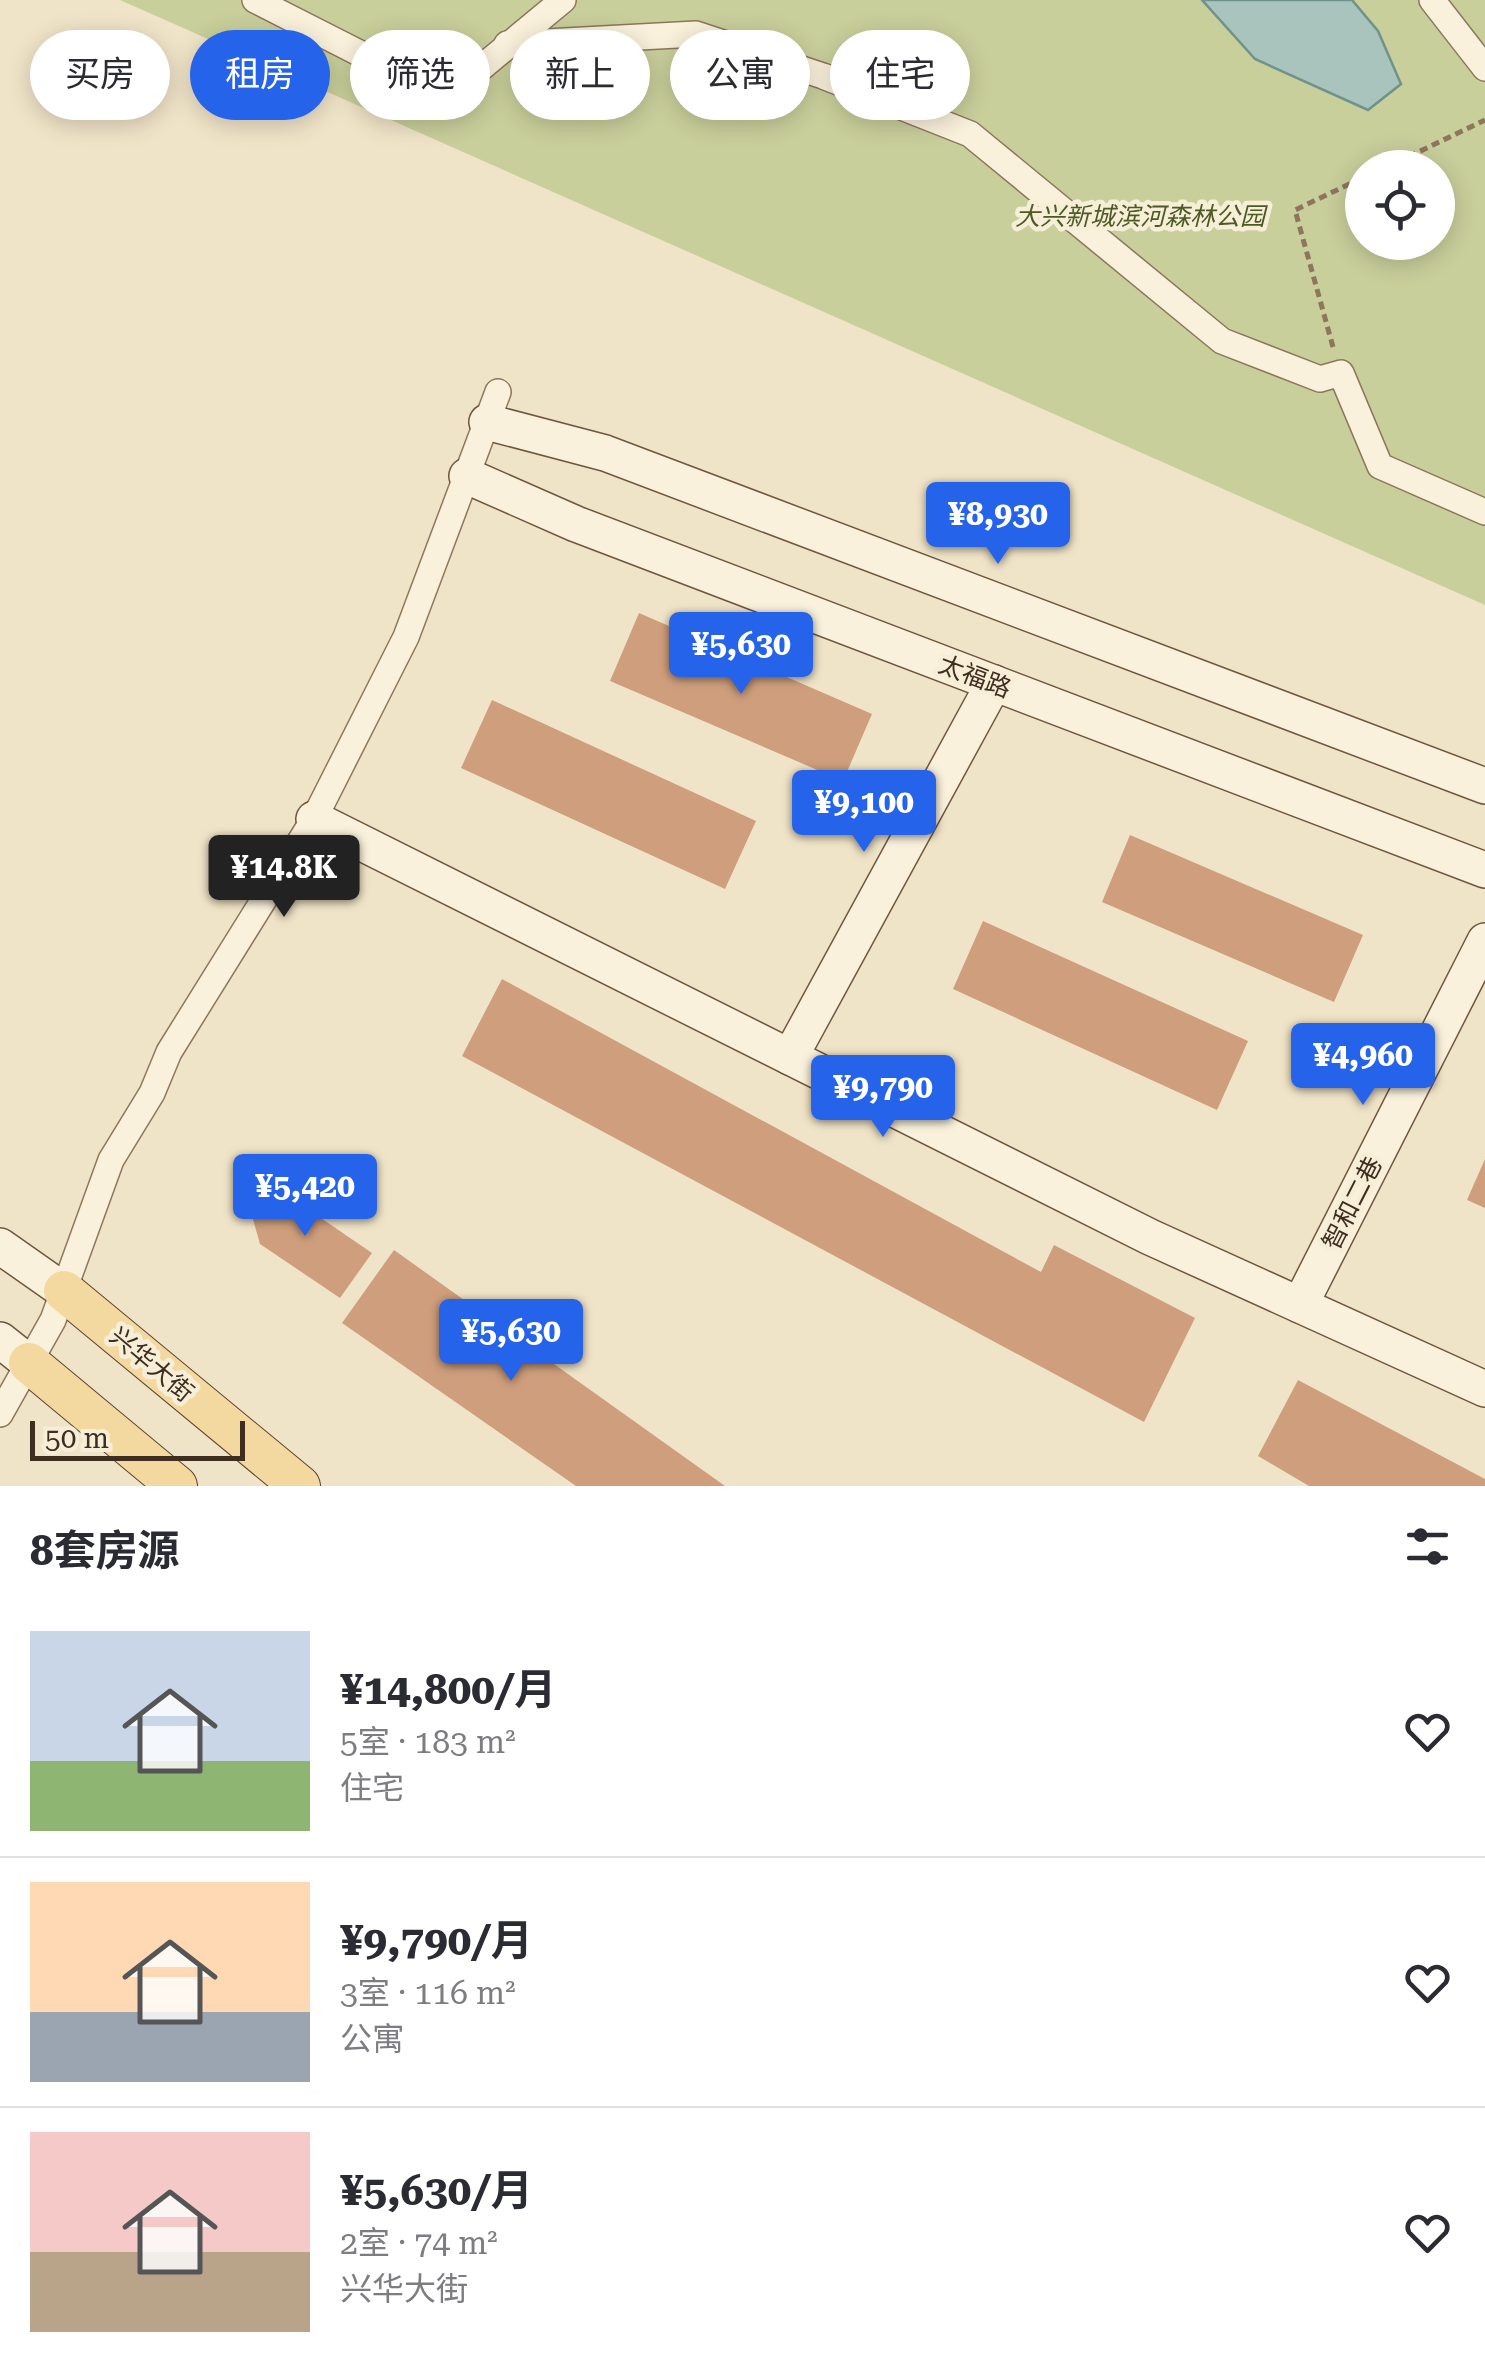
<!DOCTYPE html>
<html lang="zh">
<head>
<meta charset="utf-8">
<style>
  :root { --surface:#fff; --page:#f2f2f3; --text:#2b2b33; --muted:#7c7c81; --line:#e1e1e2; --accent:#2563eb }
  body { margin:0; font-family:"Roboto Serif","Noto Sans SC",serif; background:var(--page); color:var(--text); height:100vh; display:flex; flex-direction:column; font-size:38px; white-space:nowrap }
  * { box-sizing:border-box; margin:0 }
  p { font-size:32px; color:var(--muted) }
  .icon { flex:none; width:55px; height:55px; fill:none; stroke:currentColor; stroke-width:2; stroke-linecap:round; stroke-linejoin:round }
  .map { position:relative; height:1486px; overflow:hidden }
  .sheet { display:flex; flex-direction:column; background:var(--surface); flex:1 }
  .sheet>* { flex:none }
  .guide { position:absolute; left:30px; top:30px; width:1425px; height:90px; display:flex; gap:20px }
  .tools { position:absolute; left:1345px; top:150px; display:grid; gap:20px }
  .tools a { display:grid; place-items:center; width:110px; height:110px; border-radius:50%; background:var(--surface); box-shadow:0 5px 25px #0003; font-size:50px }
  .scale { position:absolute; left:30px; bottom:25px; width:215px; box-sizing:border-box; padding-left:10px; border:5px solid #3d2e20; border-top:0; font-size:28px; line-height:35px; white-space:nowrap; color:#3d2e20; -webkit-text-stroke:8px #f7eed8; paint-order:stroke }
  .price { position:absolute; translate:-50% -85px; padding:0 22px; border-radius:10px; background:var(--accent); color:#fff; font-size:32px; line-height:65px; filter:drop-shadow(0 2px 5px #0008) }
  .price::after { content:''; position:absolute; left:50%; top:60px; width:30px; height:22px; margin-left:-15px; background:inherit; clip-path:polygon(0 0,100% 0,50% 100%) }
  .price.active { background:#222; color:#fff }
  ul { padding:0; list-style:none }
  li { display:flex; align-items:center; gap:30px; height:250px; padding:0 30px }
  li+li { border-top:2px solid var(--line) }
  li span { display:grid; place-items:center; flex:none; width:280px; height:200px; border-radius:0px; color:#555 }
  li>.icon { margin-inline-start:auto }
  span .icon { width:120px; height:120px; fill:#fffc; stroke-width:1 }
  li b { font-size:42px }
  h2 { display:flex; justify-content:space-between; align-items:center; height:120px; padding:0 30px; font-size:42px }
  .chip { padding:0 35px; border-radius:45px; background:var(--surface); box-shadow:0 5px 25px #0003; font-size:35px; line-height:90px }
  .chip.active { background:var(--accent); color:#fff }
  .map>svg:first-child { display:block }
  .green { fill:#c9cf9b; fill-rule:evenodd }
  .water { fill:#a9c4bc; stroke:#6f938a; stroke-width:2.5 }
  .building { fill:#cf9f7d }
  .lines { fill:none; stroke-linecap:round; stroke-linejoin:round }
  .street-casing { stroke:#8d765c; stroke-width:28 }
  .secondary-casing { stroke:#6f573f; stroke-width:38 }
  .primary-casing { stroke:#5b4430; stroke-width:42 }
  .path { stroke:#8d765c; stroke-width:5; stroke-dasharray:8 5; stroke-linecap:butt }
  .street { stroke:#faf1dc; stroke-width:25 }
  .secondary { stroke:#faf1dc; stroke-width:35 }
  .primary { stroke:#f3d9a0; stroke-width:40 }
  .labels { text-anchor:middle; stroke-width:9; stroke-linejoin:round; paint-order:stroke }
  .park-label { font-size:25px; font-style:italic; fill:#4d5a26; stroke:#f7eed8 }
  .street-label { font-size:25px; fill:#3d2e20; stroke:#f7eed8 }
</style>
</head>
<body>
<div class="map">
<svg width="1485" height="1486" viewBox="0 0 1485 1486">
  <rect width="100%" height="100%" fill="#f0e4c8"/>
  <path class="green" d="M120,0H1485V605ZM1362,168H1438V242H1362Z"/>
  <path class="water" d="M1202,0H1352L1378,31L1401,84L1368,110L1255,59Z"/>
  <g class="building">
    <path d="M639,613L872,714L843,781L610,681Z"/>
    <path d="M492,700L756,821L725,889L461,768Z"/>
    <path d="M1130,835L1363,935L1334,1002L1102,902Z"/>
    <path d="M983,921L1248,1041L1217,1110L953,989Z"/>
    <path d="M502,979L1041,1272L1054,1245L1195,1318L1144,1422L462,1056Z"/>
    <path d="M1485,1159V1208L1467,1200Z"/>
    <path d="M261,1177L372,1253L340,1298L260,1244L246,1195Z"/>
    <path d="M394,1250L725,1486H576L342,1323Z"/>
    <path d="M1298,1380L1485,1479V1486H1309L1258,1456Z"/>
  </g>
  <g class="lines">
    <g class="street-casing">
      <g id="street">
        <path d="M255,0L363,55L470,77L563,0"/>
        <path d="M1432,0L1485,68"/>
        <path d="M507,44L696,34L823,76L970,134L1222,341L1320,379L1341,373L1380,466L1485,512"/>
        <path d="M0,1414L53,1320L111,1160L152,1093L169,1052L314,819L406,637L498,392"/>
      </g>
    </g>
    <g class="secondary-casing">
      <g id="secondary">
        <path d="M487,422L605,453L1485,786"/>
        <path d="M467,476L576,524L1485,870"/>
        <path d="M314,819L1150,1237L1485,1389"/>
        <path d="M790,1057L994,683"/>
        <path d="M0,1246L64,1291"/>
        <path d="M1300,1305L1485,941"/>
        <path d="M0,1340L29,1363"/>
      </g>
    </g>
    <g class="primary-casing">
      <g id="primary">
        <path d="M64,1291L300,1486"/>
        <path d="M29,1363L177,1486"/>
      </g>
    </g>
    <g class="path">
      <path d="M1385,168L1485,120"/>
      <path d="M1333,347L1295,210L1362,178"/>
    </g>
    <use href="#street" class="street"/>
    <use href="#secondary" class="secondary"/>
    <use href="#primary" class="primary"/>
  </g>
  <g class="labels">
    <g class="park-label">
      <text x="1140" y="225">大兴新城滨河森林公园</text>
    </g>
    <g class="street-label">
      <text transform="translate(975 676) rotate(21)" y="9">太福路</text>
      <text transform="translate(1352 1203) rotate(-63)" y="9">智和二巷</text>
      <text transform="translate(152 1364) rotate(40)" y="9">兴华大街</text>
    </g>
  </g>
</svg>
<div class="tools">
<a><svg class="icon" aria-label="locate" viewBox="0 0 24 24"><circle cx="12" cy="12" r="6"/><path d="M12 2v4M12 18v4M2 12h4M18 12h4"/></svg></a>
</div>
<div class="scale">50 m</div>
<b class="price" style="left:998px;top:567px">¥8,930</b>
<b class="price" style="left:741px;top:697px">¥5,630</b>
<b class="price" style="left:864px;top:855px">¥9,100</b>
<b class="price active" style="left:284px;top:920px">¥14.8K</b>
<b class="price" style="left:1363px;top:1108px">¥4,960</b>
<b class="price" style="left:883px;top:1140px">¥9,790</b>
<b class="price" style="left:305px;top:1239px">¥5,420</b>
<b class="price" style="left:511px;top:1384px">¥5,630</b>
<div class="guide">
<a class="chip">买房</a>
<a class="chip active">租房</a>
<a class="chip">筛选</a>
<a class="chip">新上</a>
<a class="chip">公寓</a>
<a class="chip">住宅</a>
</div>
</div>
<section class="sheet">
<h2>8套房源<svg class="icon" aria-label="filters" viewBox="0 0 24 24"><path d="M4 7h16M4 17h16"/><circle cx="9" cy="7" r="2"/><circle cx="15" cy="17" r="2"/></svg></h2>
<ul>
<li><span style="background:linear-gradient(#c9d6e8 65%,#8fb573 0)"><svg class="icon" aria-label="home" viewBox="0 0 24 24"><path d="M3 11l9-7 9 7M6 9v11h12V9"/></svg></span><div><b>¥14,800/月</b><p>5室 · 183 m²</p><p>住宅</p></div><svg class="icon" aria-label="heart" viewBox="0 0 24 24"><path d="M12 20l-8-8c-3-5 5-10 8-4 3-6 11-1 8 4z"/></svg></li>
<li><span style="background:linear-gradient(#ffd9b3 65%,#9aa5b1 0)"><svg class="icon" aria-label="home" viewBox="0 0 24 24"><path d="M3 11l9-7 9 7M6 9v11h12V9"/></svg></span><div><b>¥9,790/月</b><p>3室 · 116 m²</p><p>公寓</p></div><svg class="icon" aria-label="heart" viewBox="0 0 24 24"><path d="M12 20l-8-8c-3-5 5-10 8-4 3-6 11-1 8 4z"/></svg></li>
<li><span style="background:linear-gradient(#f6c9c9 60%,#b9a48a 0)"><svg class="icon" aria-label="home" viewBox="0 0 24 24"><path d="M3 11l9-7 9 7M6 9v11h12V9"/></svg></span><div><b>¥5,630/月</b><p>2室 · 74 m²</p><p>兴华大街</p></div><svg class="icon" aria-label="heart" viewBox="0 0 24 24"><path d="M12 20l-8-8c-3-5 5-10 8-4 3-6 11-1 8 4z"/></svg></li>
</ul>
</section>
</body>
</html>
